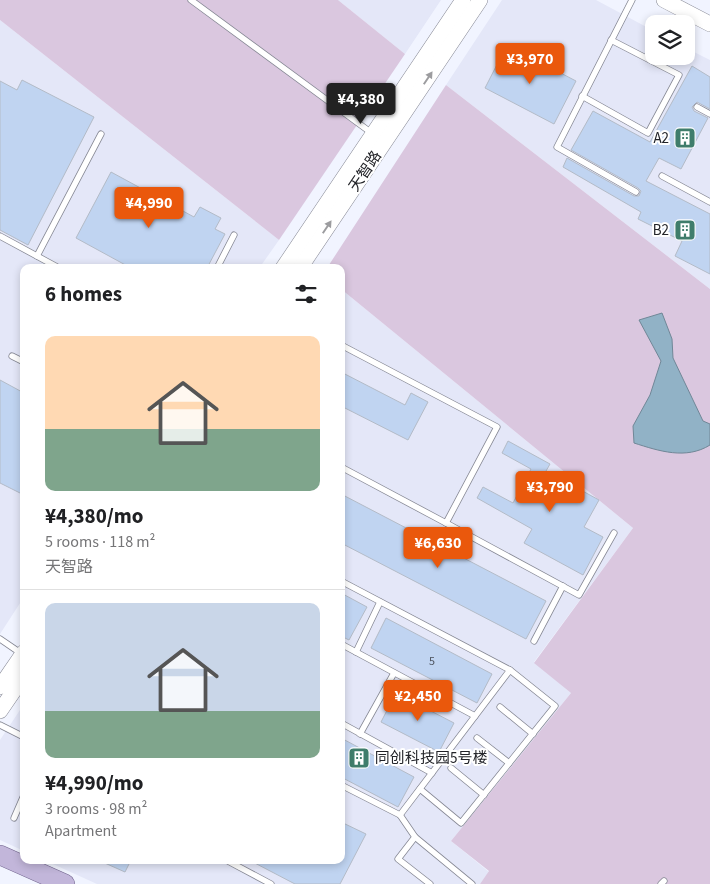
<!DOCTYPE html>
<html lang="en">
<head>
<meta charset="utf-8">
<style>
  :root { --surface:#fff; --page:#f2f2f2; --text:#202124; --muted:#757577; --line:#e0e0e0; --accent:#ea580c }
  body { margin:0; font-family:"Source Sans 3","Noto Sans SC",sans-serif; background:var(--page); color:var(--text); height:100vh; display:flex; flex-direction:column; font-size:19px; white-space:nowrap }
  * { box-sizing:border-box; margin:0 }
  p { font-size:16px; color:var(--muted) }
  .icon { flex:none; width:28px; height:28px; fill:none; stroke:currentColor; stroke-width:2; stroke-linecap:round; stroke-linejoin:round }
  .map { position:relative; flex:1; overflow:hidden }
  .details { position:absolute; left:20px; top:264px; width:325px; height:600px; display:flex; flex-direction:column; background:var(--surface); border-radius:10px; box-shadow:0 2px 8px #0003 }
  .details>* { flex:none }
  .tools { position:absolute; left:645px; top:15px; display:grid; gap:10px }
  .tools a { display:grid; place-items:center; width:50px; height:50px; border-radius:10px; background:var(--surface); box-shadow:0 2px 8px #0003; font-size:25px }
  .price { position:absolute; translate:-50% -42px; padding:0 11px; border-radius:5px; background:var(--accent); color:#fff; font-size:16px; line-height:32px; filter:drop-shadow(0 1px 2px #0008) }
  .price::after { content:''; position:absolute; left:50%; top:30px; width:15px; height:11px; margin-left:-8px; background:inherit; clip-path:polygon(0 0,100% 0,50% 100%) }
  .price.current { background:#222; color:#fff }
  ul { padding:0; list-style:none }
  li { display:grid; align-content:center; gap:10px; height:265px; padding:0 25px }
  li+li { border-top:1px solid var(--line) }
  li span { display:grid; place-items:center; height:155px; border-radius:10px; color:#555 }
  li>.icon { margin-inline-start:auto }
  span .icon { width:90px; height:90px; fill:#fffc; stroke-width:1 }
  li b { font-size:21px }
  h2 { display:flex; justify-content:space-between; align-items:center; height:60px; padding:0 25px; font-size:21px }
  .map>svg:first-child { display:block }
  .built { fill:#e4e7f8 }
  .green { fill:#dac7df }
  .water { fill:#91b2c6; stroke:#708797 }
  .building { fill:#c0d4f1; stroke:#b3bbc7 }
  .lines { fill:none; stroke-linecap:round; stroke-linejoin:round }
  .service-casing { stroke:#868894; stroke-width:7 }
  .tertiary-casing { stroke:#868894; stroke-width:16 }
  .primary-casing { stroke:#70638c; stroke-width:20 }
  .service { stroke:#fff; stroke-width:5.5 }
  .tertiary { stroke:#fff; stroke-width:15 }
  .primary { stroke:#c2b6da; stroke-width:19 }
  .oneway { fill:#9c9c9f }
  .labels { text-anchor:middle; stroke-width:4; stroke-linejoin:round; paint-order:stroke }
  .number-label { font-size:12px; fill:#4a505b }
  .poi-label { font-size:15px; fill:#232429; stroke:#fff; text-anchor:end }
  .street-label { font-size:15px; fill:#232429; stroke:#fff }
</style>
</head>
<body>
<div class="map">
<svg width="710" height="884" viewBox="0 0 710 884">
  <rect width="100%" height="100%" fill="#f1f4ff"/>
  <g class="built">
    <path d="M338,0H441L405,54Z"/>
    <path d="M502,0H596L654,31V56H686V48L710,60V289L446,85Z"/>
    <path d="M0,20L279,240L260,267L24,268V597L0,634Z"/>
    <path d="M341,289L633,528L534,662L571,693L451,841L489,872L480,884H97L44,860H341Z"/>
    <path d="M24,704V851L0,840V740Z"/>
  </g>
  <g class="green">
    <path d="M0,0H338L405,54L279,240L0,20Z"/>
    <path d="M446,85L710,289V884H480L489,871L451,841L571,693L534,663L633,528L341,289V268H327Z"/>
  </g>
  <path class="water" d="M662,313L672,339L673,358L703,421L710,424V445C686,460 659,451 634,443L633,426L650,395L661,361L639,320Z"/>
  <g class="building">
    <path d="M507,45L576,81L554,124L485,88Z"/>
    <path d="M692,66L710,77V109L697,102L692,107L694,111L708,118L681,169L659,158L646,181L710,214V274L675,256L682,241L638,219L641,212L563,167L567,158L634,196H639L641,191L638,188L571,150L593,111L650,142Z"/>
    <path d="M22,80L94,117L28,245L0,230V81L17,90Z"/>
    <path d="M111,172L194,217L200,207L221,218L215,229L225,234L207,268H131L76,238Z"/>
    <path d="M341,372L405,405L411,393L428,402L408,440L341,406Z"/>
    <path d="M0,380L24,393V495L0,483Z"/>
    <path d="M508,441L550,464L546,471L599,500L584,527L603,537L583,575L524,543L532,529L477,498L483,487L513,503L531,469L502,453Z"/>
    <path d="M341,494L546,601L526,639L341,543Z"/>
    <path d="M341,593L367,607L349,640L341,636Z"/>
    <path d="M386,618L492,674L477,703L371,648Z"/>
    <path d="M396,693L454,723L439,752L381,722Z"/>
    <path d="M341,738L414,777L398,807L341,777Z"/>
    <path d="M341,822L366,834L340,884H295L249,860H341Z"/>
    <path d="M98,860H131L125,872Z"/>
  </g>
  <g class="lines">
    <g class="service-casing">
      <g id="service">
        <path d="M191,0L373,134"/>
        <path d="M632,0L557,147L636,192"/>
        <path d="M582,96L648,133L679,75L611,40"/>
        <path d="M697,107L710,114"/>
        <path d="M662,176L710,202"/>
        <path d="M0,236L59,268"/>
        <path d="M37,256L101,134"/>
        <path d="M217,268L234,235"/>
        <path d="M341,345L497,427L446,523L341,467"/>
        <path d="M12,356L24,362"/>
        <path d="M446,523L579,595L614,533"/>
        <path d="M341,581L510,670L400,815L341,785"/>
        <path d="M0,639L22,654"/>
        <path d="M534,641L563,586"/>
        <path d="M341,644L475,716"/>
        <path d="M356,652L380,602"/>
        <path d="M500,707L533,734"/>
        <path d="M341,723L432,773"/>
        <path d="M0,725L24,737"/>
        <path d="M360,734L394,673"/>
        <path d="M477,738L509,763"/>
        <path d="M451,768L484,795"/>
        <path d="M420,789L461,823L555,706L510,670"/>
        <path d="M400,815L415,837L398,859L430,884"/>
        <path d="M14,818L24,795"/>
        <path d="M415,837L472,884"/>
        <path d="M226,860L271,884"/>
        <path d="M661,884L664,881"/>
      </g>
    </g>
    <g class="tertiary-casing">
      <g id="tertiary">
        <path d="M664,0L710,24"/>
        <path d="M283,268L463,0"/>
        <path d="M300,268L480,0"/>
        <path d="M0,687L24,652"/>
        <path d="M0,711L24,676"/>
      </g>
    </g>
    <g class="primary-casing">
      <path id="primary" d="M0,855L65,884"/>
    </g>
    <use href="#service" class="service"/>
    <use href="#tertiary" class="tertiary"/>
    <use href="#primary" class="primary"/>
  </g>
  <defs><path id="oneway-solid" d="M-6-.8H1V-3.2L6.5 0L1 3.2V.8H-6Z" transform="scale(1.25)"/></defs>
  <g class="oneway">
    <use href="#oneway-solid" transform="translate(428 78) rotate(-56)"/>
    <use href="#oneway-solid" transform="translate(327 227) rotate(-56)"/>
  </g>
  <defs>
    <g id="building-square" transform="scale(1.125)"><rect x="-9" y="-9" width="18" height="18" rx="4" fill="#3f7d6b" stroke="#fff"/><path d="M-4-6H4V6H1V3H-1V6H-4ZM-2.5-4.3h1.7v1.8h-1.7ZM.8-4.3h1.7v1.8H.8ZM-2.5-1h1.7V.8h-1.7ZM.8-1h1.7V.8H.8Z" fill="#fff"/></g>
  </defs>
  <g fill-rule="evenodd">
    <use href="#building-square" x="685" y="138"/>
    <use href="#building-square" x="685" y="230"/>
    <use href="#building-square" x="359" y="758"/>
  </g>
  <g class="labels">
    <g class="number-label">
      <text x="432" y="665">5</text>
    </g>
    <g class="poi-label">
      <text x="669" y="143">A2</text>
      <text x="669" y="235">B2</text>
      <text x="375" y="763" text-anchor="start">同创科技园5号楼</text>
    </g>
    <g class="street-label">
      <text transform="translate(365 171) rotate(-56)" y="5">天智路</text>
    </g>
  </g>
</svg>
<div class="tools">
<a><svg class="icon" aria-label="layers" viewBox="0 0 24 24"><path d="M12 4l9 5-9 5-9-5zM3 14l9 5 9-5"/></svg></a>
</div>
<b class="price" style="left:530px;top:85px">¥3,970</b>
<b class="price current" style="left:361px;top:125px">¥4,380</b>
<b class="price" style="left:149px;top:229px">¥4,990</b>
<b class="price" style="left:550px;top:513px">¥3,790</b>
<b class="price" style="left:438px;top:569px">¥6,630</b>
<b class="price" style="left:418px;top:722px">¥2,450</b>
<section class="details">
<h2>6 homes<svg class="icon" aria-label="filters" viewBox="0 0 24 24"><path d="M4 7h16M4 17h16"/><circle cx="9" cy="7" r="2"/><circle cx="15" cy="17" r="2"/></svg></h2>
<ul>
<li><span style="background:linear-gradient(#ffd9b3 60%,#7fa58c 0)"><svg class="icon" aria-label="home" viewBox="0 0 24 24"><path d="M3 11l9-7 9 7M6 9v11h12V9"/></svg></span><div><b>¥4,380/mo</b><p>5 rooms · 118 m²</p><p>天智路</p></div></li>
<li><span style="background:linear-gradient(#c9d6e8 70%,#7fa58c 0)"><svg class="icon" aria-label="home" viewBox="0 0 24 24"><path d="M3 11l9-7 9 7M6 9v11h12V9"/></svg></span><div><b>¥4,990/mo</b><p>3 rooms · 98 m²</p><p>Apartment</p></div></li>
</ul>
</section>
</div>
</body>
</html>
